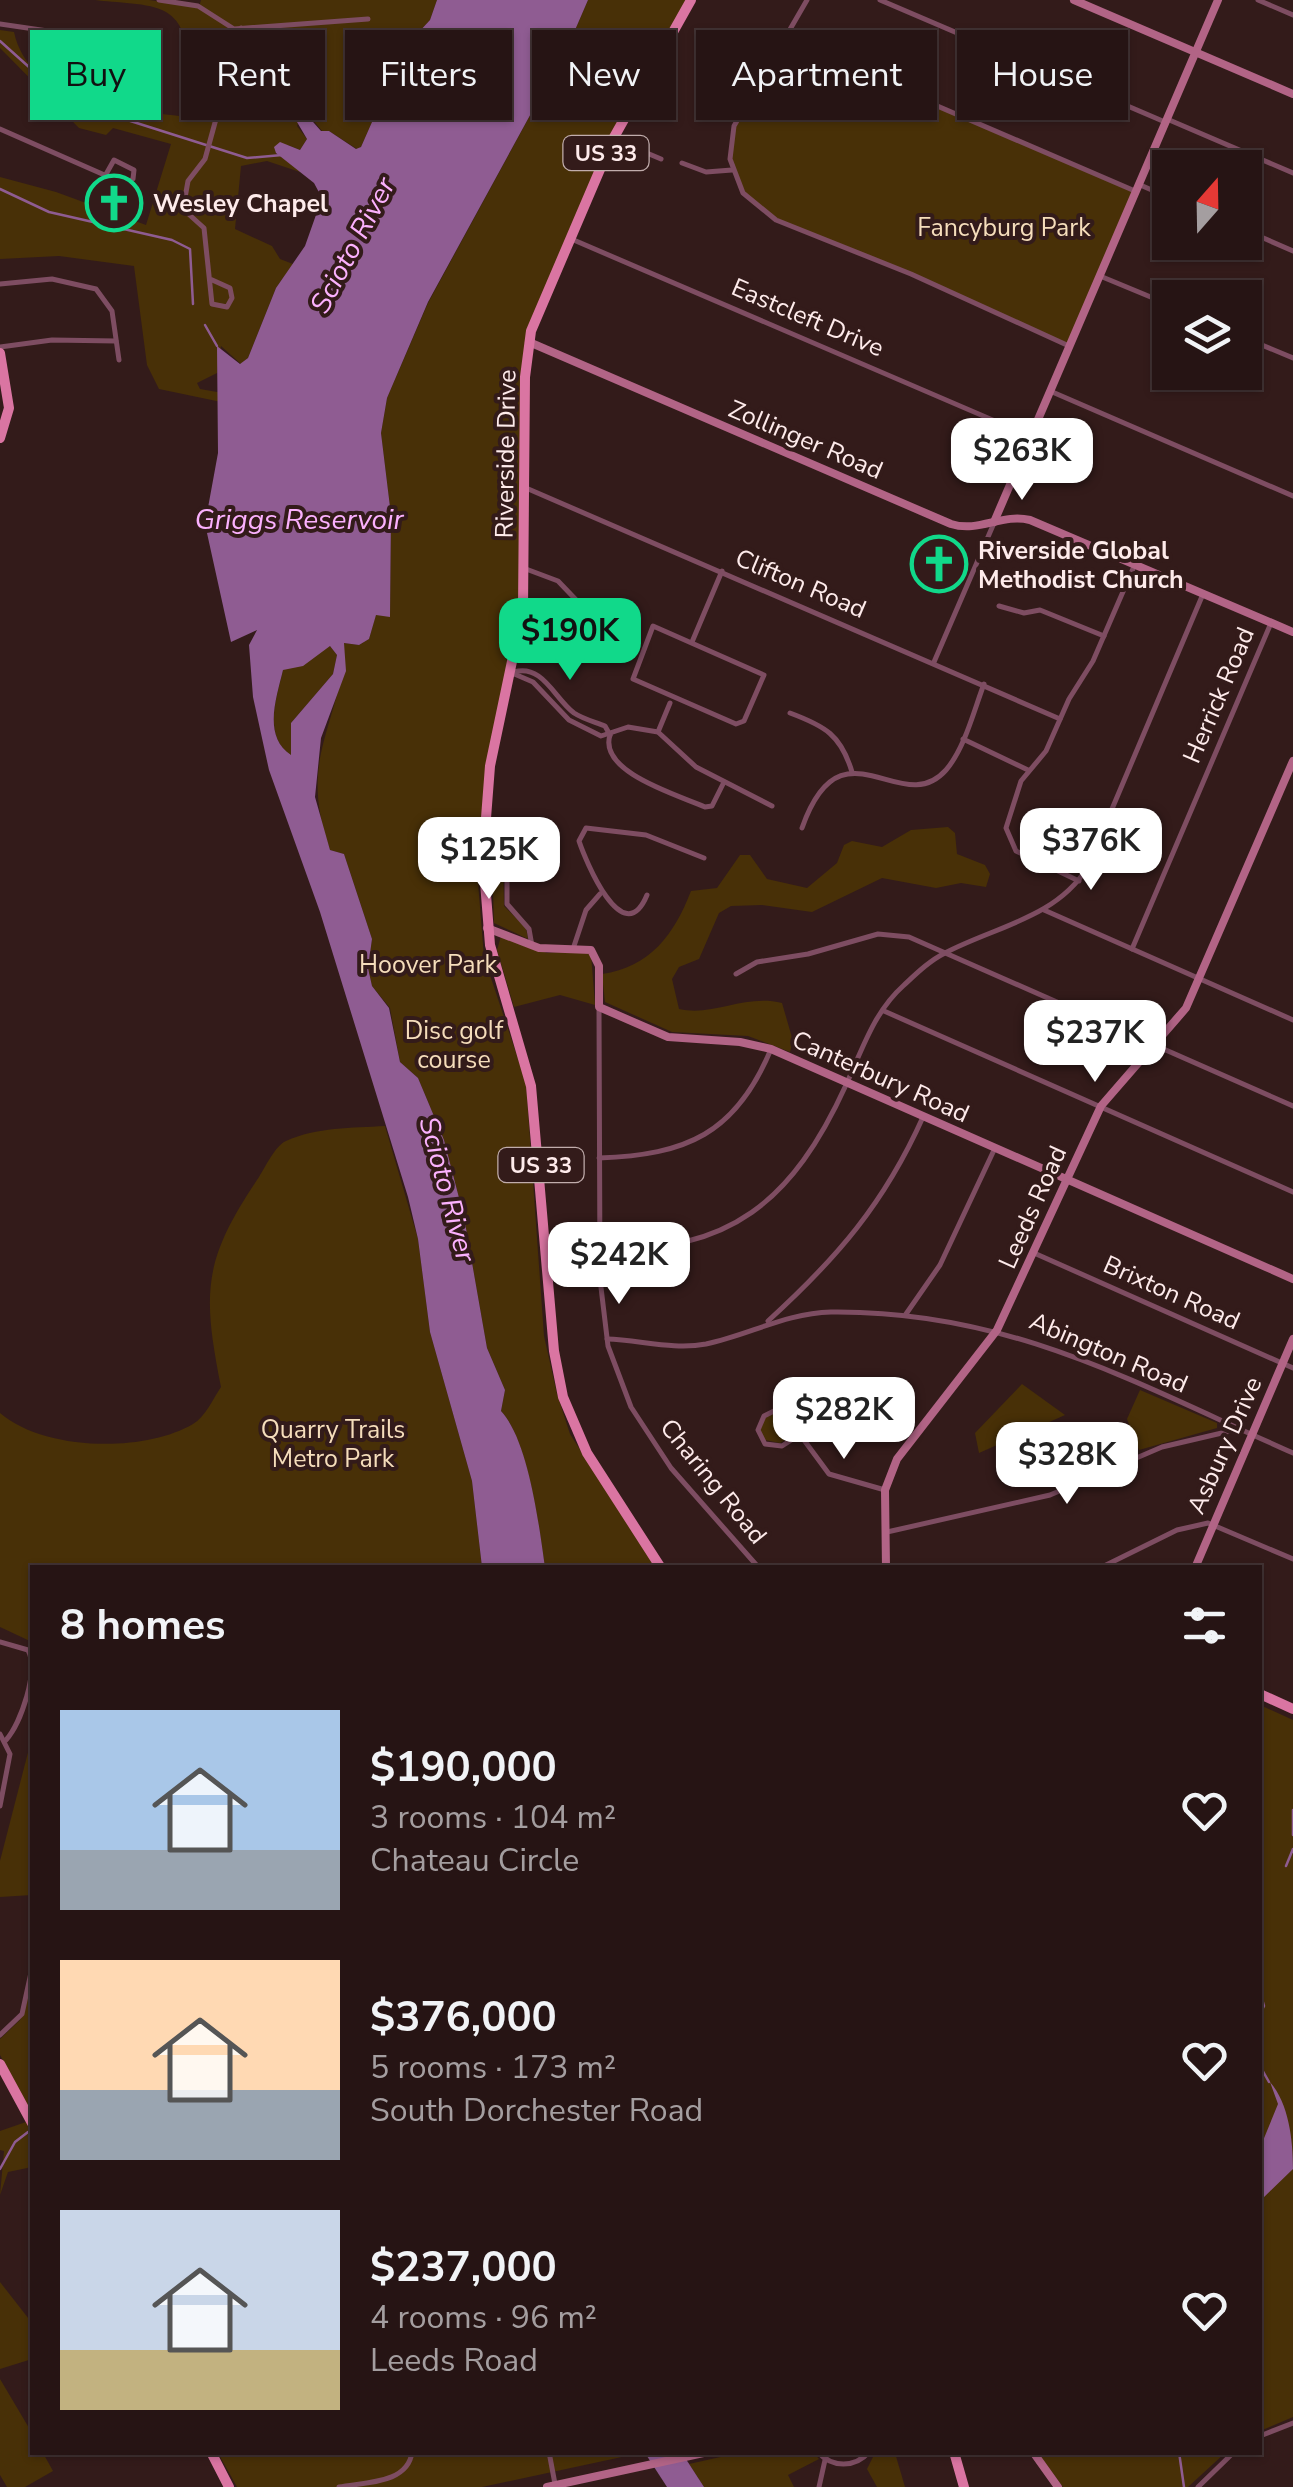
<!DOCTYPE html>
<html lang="en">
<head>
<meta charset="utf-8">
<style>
  :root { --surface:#261414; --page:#322122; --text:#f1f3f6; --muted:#a49ea0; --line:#423334; --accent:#11d98a }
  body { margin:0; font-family:"Nunito Sans",sans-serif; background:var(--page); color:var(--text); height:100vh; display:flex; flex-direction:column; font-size:38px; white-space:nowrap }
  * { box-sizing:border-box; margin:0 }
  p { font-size:32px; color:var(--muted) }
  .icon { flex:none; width:55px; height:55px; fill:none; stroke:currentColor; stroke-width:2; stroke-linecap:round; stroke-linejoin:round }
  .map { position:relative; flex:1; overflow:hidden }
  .sheet { position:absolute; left:30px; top:1565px; width:1232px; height:890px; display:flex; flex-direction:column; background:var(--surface); border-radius:0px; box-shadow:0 2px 8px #0004,0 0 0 2px var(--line) }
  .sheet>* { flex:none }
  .guide { position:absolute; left:30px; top:30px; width:1235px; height:90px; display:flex; gap:20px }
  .needle { width:65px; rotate:20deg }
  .buttons { position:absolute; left:1152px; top:150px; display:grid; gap:20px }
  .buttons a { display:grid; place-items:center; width:110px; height:110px; border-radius:0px; background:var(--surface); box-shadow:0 2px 8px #0004,0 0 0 2px var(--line); font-size:50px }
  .price { position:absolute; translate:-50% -85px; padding:0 22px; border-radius:20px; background:#fff; color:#222; font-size:32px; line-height:65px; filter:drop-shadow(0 2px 5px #0008) }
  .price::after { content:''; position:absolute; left:50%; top:60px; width:30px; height:22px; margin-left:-15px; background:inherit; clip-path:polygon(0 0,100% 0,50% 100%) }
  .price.active { background:var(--accent); color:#111 }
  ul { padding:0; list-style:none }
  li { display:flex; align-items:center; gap:30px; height:250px; padding:0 30px }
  li span { display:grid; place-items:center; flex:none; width:280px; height:200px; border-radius:0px; color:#555 }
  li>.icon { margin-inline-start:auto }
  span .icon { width:120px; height:120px; fill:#fffc; stroke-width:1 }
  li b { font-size:42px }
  h2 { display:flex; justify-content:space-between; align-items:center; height:120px; padding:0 30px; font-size:42px }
  .pill { padding:0 35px; border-radius:0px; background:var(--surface); box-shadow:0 2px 8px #0004,0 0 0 2px var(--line); font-size:35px; line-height:90px }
  .pill.active { background:var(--accent); color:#111 }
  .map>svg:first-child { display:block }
  .green { fill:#483007 }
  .water { fill:#8f5c92; fill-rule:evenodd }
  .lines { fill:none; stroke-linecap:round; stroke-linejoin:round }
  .stream { stroke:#8f5c92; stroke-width:2.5 }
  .street { stroke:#7e4d62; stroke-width:5 }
  .secondary { stroke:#b26486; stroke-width:8 }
  .primary { stroke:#da75a2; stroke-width:10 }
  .labels { text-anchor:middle; stroke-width:8; stroke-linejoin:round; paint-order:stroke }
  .shield { fill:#331b1a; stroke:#c1adac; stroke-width:2.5 }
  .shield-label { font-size:22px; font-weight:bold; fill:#feebeb }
  .poi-label { font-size:25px; font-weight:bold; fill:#feebeb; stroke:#331b1a; text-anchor:start }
  .park-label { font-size:25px; fill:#f5ddbb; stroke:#331b1a }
  .street-label { font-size:25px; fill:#feebeb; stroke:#331b1a }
  .water-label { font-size:28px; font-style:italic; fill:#fbb1fe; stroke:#331b1a }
</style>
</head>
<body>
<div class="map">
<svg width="1293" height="2487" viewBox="0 0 1293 2487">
  <rect width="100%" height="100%" fill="#331b1a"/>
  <g class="green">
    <path d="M95,0H149L199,7L201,0H437L430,20L405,47L361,147L357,149L329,131H322L303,108L297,126L307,139L300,150L288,145L276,153L303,173L267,161L241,166L235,229L272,246L280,259L293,264L276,288L248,358L241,364L221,346L217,373L197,383L200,389L223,393L226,403L159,389L147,365L134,266L59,256L0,259V177L56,192L146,225L171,144L113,128L106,135L79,128L0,48V30L14,32C29,102 123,109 179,116C185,86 199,32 166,12C149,2 115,3 95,0Z"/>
    <path d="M588,0H691L630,104L531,331L524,593L500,718L483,857H476L484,957L526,1083L544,1336L557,1394L570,1434L655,1567H545C539,1527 528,1440 501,1411L505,1390L487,1348L464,1217L444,1140L418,1078L400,1062L390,1008L372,986L368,968L372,939L344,854L330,850C302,769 328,742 344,666C346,658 343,651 344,643L359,645L369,639L376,614L390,616L391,515L381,433L387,398L428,303L569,44Z"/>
    <path d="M784,40L1135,191L1069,346L911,274L776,220L751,203L731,164L734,126Z"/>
    <path d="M330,646L337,655L333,674L291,723L292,756C262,736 277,697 283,670Z"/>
    <path d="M496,827L503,855L504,906L526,928L528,939L494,923L491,833Z"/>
    <path d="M948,827L955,833L957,854L985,865L990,874L986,887L961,883L936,888L882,878L812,912L762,905L731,906L719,913L699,959L679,967L672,979L679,1009C713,1017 744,994 782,1003L793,1041L790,1052L748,1036L672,1032L605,1002L602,974C650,967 674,935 691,891L717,888L740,855H750L767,879L807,888L837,863L844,845L852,841L882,847L911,830Z"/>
    <path d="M501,936L547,953L580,950L591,954L595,1005L560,995L514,1007L497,950Z"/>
    <path d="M385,1126L418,1239L430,1332L472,1481L482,1567L32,1568V1642L0,1627V1413C44,1451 144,1453 193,1424C205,1417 213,1399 221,1387C202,1291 203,1260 259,1177C266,1166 275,1146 286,1141C317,1127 352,1128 385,1126Z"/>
    <path d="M1022,1384L1065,1415L979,1453L975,1433Z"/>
    <path d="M1140,1390L1217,1423V1428L1139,1450L1127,1419Z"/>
    <path d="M812,1395L822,1404L820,1419L780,1443L765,1440L760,1431L765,1418L802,1396Z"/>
    <path d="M1260,1705L1293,1720V2417L1260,2431Z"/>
    <path d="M32,1737V1895L0,1897V1861Z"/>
    <path d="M32,1983V2114L0,2055V2039L20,2020Z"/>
    <path d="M26,2122L32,2134V2167L8,2172L0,2195L4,2151L0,2150V2131Z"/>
    <path d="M0,2282L32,2323V2359L0,2369Z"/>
    <path d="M0,2379L32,2433V2452L43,2453L53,2471L25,2487H7L0,2475Z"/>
    <path d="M645,2452L482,2487H237L218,2453Z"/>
    <path d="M743,2452L814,2453L819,2459L788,2475L794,2487H704L689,2464Z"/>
    <path d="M875,2453H895L905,2487H877L867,2469Z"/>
    <path d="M1038,2453H1225L1188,2487H1063Z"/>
  </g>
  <g class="water">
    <path d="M437,0H588L569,44L428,302L387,398L381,433L391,515L390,617L376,615L369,639L359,645L344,643L346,671L321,738L315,797L330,850L344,854L372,939L368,968L372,986L389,1008L400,1062L418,1078L444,1140L464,1217L487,1348L505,1390L501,1411C529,1441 539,1526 545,1567H482L472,1481L430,1332L418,1239L408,1197L320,912L269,770L253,697L249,645L257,630L231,642L205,524L218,453L217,346L240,364L248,358L276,288L305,246L322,198L314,183L276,153L274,147L280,142L300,150L307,139L287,105L292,98L321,131H329L356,149L361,147L405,47L430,20ZM330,646L337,655L333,674L291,723V755C262,736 277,696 283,670L303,666Z"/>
    <path d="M1270,2082C1289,2104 1293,2140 1293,2169L1260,2201V2148L1278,2104Z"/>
    <path d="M645,2453H682L704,2487H667Z"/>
  </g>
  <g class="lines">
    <g class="stream">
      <path d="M0,41L59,94L80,105L247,158L282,155"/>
      <path d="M297,103L296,82C315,64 325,57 316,31"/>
      <path d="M0,189L49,212L172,240L190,249L193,304"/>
      <path d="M205,325L217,346"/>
      <path d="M1293,1810V1835"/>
      <path d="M1286,1866L1293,1849"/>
      <path d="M1260,1991L1264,2006L1260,2014"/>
      <path d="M1260,2066L1269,2082"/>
      <path d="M0,2169L15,2142L28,2132"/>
      <path d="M1179,2452L1184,2487"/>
    </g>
    <g class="street">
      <path d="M159,0L198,6L234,29L368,19"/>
      <path d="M807,0L734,126L730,159L743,193L776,220L911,274L1069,346"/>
      <path d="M880,0L1165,122"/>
      <path d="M1258,0L1293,15"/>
      <path d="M0,24L116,41L138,50"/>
      <path d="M784,40L1135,191"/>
      <path d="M1167,119L1293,173"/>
      <path d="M0,129L125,184L133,179L134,170L114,160L105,176"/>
      <path d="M616,140L661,159"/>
      <path d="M682,163L706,172L732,170"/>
      <path d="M1138,184L1170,198"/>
      <path d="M1245,230L1293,251"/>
      <path d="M569,238L1030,436"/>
      <path d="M1100,276L1170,305"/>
      <path d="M210,279L230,288L232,298L227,307L212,304L204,228L183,209L188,181L205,159L241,28"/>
      <path d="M0,284L52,279L96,289L112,311L119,360"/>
      <path d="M1245,338L1293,358"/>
      <path d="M0,347L52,340L116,341"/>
      <path d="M1050,391L1293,496"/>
      <path d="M526,488L1060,719"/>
      <path d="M526,569L558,581L581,605L620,623"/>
      <path d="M999,606L1024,613L1040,610L1104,636"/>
      <path d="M653,626L764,675L744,721L736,724L633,679Z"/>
      <path d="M692,642L722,571"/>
      <path d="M934,662L994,523"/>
      <path d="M514,672C543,664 554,698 574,713C583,719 595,722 605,726L610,735"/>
      <path d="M512,673L533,682L569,720L601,736L628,727L658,732L696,767L772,806"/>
      <path d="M790,713C825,726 841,735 852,772"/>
      <path d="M658,732L670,703"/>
      <path d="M610,735C598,772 678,795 705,807L712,806L724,782"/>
      <path d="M963,739L1028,770"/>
      <path d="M802,828C842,715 901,821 946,770C965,748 974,710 984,684"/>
      <path d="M507,850V904L529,929L532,946"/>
      <path d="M1079,881L1016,851L1006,828L1021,781L1046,751L1069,699L1093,661L1135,564"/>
      <path d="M647,895C623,953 585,859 579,841L586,828L646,835L704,858"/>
      <path d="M1044,910L1293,1020"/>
      <path d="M574,946L586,910L600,894"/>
      <path d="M1132,949L1271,623"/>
      <path d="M736,974L757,962L808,954L878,934L909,937L1293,1106"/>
      <path d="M599,1007L600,1279L608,1346L631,1407L671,1468L759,1568"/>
      <path d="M884,1011L1293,1192"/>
      <path d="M599,1158C686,1155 736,1134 771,1049"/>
      <path d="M599,1249C730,1254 793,1201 846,1085C862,1050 874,1012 903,986C916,974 929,961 945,953C994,927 1056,918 1087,868L1203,594"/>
      <path d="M1034,1253L1293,1368"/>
      <path d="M906,1314L940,1265L995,1148"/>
      <path d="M768,1321C837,1258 884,1204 923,1117"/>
      <path d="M607,1339C640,1340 673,1350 706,1344C749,1335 786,1313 831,1312C1009,1310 1135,1383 1293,1453"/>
      <path d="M810,1393L824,1402V1419L782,1446L765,1444L758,1430L764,1416Z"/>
      <path d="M801,1436L829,1474L885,1490"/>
      <path d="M887,1532L1050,1495L1162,1447L1239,1429"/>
      <path d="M1100,1568L1177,1530L1208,1523L1293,1559"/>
      <path d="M0,1642L28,1650C39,1671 21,1723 6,1740"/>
      <path d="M0,1734L10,1754L0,1806"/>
      <path d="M0,2035L22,2014L32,1968"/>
      <path d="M1260,2436L1293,2423"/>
      <path d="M549,2452L555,2484"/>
      <path d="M818,2452C832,2468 855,2468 869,2452"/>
      <path d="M339,2487C365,2482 408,2484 412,2452"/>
      <path d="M819,2487L825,2460"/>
      <path d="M1198,2487L1234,2452"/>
    </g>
    <g class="secondary">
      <path d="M1074,0L1293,94"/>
      <path d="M529,342L951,524C979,533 1002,513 1030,520L1293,632"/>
      <path d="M994,522L1218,0"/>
      <path d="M487,928L539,948L591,950L599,966V1007L668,1037L740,1042L771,1049L1293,1279"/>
      <path d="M886,1568L885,1490L897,1459L997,1330L1101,1106L1186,1008L1293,761"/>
      <path d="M1195,1568L1293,1339"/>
      <path d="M1033,2452L1058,2487"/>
      <path d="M547,2487L708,2452"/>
    </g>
    <g class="primary">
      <path d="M0,353L9,408L0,438"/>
      <path d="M661,1568L587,1453L563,1397L554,1351L531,1086L490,945L483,857L490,766L523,609L525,377L531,331L613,139L691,0"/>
      <path d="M1260,1694L1293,1709"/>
      <path d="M0,2064L32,2123"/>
      <path d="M211,2452L229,2487"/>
      <path d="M954,2452L964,2487"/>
    </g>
  </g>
  <defs>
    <g id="church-ring" transform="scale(2.875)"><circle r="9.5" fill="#331b1a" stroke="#11d98a" stroke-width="1.5"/><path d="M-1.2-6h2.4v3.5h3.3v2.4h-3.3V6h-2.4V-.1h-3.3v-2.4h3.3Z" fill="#11d98a"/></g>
  </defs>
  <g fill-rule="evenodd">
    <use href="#church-ring" x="114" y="203"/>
    <use href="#church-ring" x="939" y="564"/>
  </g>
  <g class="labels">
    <g class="shield">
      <rect x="563.5" y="136" width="85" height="34" rx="8"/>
      <rect x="498.5" y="1148" width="85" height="34" rx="8"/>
    </g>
    <g class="shield-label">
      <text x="606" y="161">US 33</text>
      <text x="541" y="1173">US 33</text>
    </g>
    <g class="poi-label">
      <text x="153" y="212">Wesley Chapel</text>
      <text x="978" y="559">Riverside Global<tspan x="978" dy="29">Methodist Church</tspan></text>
    </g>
    <g class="park-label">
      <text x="1004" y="236">Fancyburg Park</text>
      <text x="428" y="973">Hoover Park</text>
      <text x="454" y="1039">Disc golf<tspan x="454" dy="29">course</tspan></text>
      <text x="333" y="1438">Quarry Trails<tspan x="333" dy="29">Metro Park</tspan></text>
    </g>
    <g class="street-label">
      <text transform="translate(808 317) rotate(23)" y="9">Eastcleft Drive</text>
      <text transform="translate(806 439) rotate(23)" y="9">Zollinger Road</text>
      <text transform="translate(505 454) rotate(-89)" y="9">Riverside Drive</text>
      <text transform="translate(801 583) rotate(23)" y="9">Clifton Road</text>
      <text transform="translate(1218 695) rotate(-67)" y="9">Herrick Road</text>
      <text transform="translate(881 1076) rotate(24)" y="9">Canterbury Road</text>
      <text transform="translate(1032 1207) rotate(-66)" y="9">Leeds Road</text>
      <text transform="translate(1172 1292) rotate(24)" y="9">Brixton Road</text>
      <text transform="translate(1109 1352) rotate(23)" y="9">Abington Road</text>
      <text transform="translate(1224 1445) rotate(-66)" y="9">Asbury Drive</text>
      <text transform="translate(714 1481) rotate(51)" y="9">Charing Road</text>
    </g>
    <g class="water-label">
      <text transform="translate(352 245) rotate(-62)" y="10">Scioto River</text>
      <text x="299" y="529">Griggs Reservoir</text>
      <text transform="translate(448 1189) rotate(75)" y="10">Scioto River</text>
    </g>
  </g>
</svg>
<div class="buttons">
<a><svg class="needle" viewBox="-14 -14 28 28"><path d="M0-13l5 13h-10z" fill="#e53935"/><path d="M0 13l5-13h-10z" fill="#a49ea0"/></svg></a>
<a><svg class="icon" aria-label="layers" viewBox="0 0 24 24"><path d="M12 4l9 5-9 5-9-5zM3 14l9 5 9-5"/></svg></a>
</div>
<b class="price" style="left:1022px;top:503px">$263K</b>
<b class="price active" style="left:570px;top:683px">$190K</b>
<b class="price" style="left:1091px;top:893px">$376K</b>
<b class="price" style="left:489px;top:902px">$125K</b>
<b class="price" style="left:1095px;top:1085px">$237K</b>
<b class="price" style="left:619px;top:1307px">$242K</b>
<b class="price" style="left:844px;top:1462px">$282K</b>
<b class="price" style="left:1067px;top:1507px">$328K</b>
<div class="guide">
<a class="pill active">Buy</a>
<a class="pill">Rent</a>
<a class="pill">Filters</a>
<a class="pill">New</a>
<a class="pill">Apartment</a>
<a class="pill">House</a>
</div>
<section class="sheet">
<h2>8 homes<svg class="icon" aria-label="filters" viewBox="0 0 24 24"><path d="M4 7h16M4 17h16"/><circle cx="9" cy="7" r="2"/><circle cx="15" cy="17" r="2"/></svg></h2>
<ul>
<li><span style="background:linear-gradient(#a9c7e8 70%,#9aa5b1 0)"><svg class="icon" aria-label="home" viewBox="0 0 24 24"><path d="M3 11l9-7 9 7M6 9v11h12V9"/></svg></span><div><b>$190,000</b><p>3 rooms · 104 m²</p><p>Chateau Circle</p></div><svg class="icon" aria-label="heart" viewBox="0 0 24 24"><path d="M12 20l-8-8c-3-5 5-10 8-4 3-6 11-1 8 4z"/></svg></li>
<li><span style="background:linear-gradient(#ffd9b3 65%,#9aa5b1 0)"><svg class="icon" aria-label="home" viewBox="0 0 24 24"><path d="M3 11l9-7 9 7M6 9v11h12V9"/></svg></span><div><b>$376,000</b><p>5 rooms · 173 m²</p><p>South Dorchester Road</p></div><svg class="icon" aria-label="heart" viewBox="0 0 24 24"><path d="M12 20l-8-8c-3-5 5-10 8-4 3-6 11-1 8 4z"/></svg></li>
<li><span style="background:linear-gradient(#c9d6e8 70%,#c2b280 0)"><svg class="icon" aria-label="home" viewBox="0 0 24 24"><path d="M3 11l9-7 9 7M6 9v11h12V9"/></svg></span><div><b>$237,000</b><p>4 rooms · 96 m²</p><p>Leeds Road</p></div><svg class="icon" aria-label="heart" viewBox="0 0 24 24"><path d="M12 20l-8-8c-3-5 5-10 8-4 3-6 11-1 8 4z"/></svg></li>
</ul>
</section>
</div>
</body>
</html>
